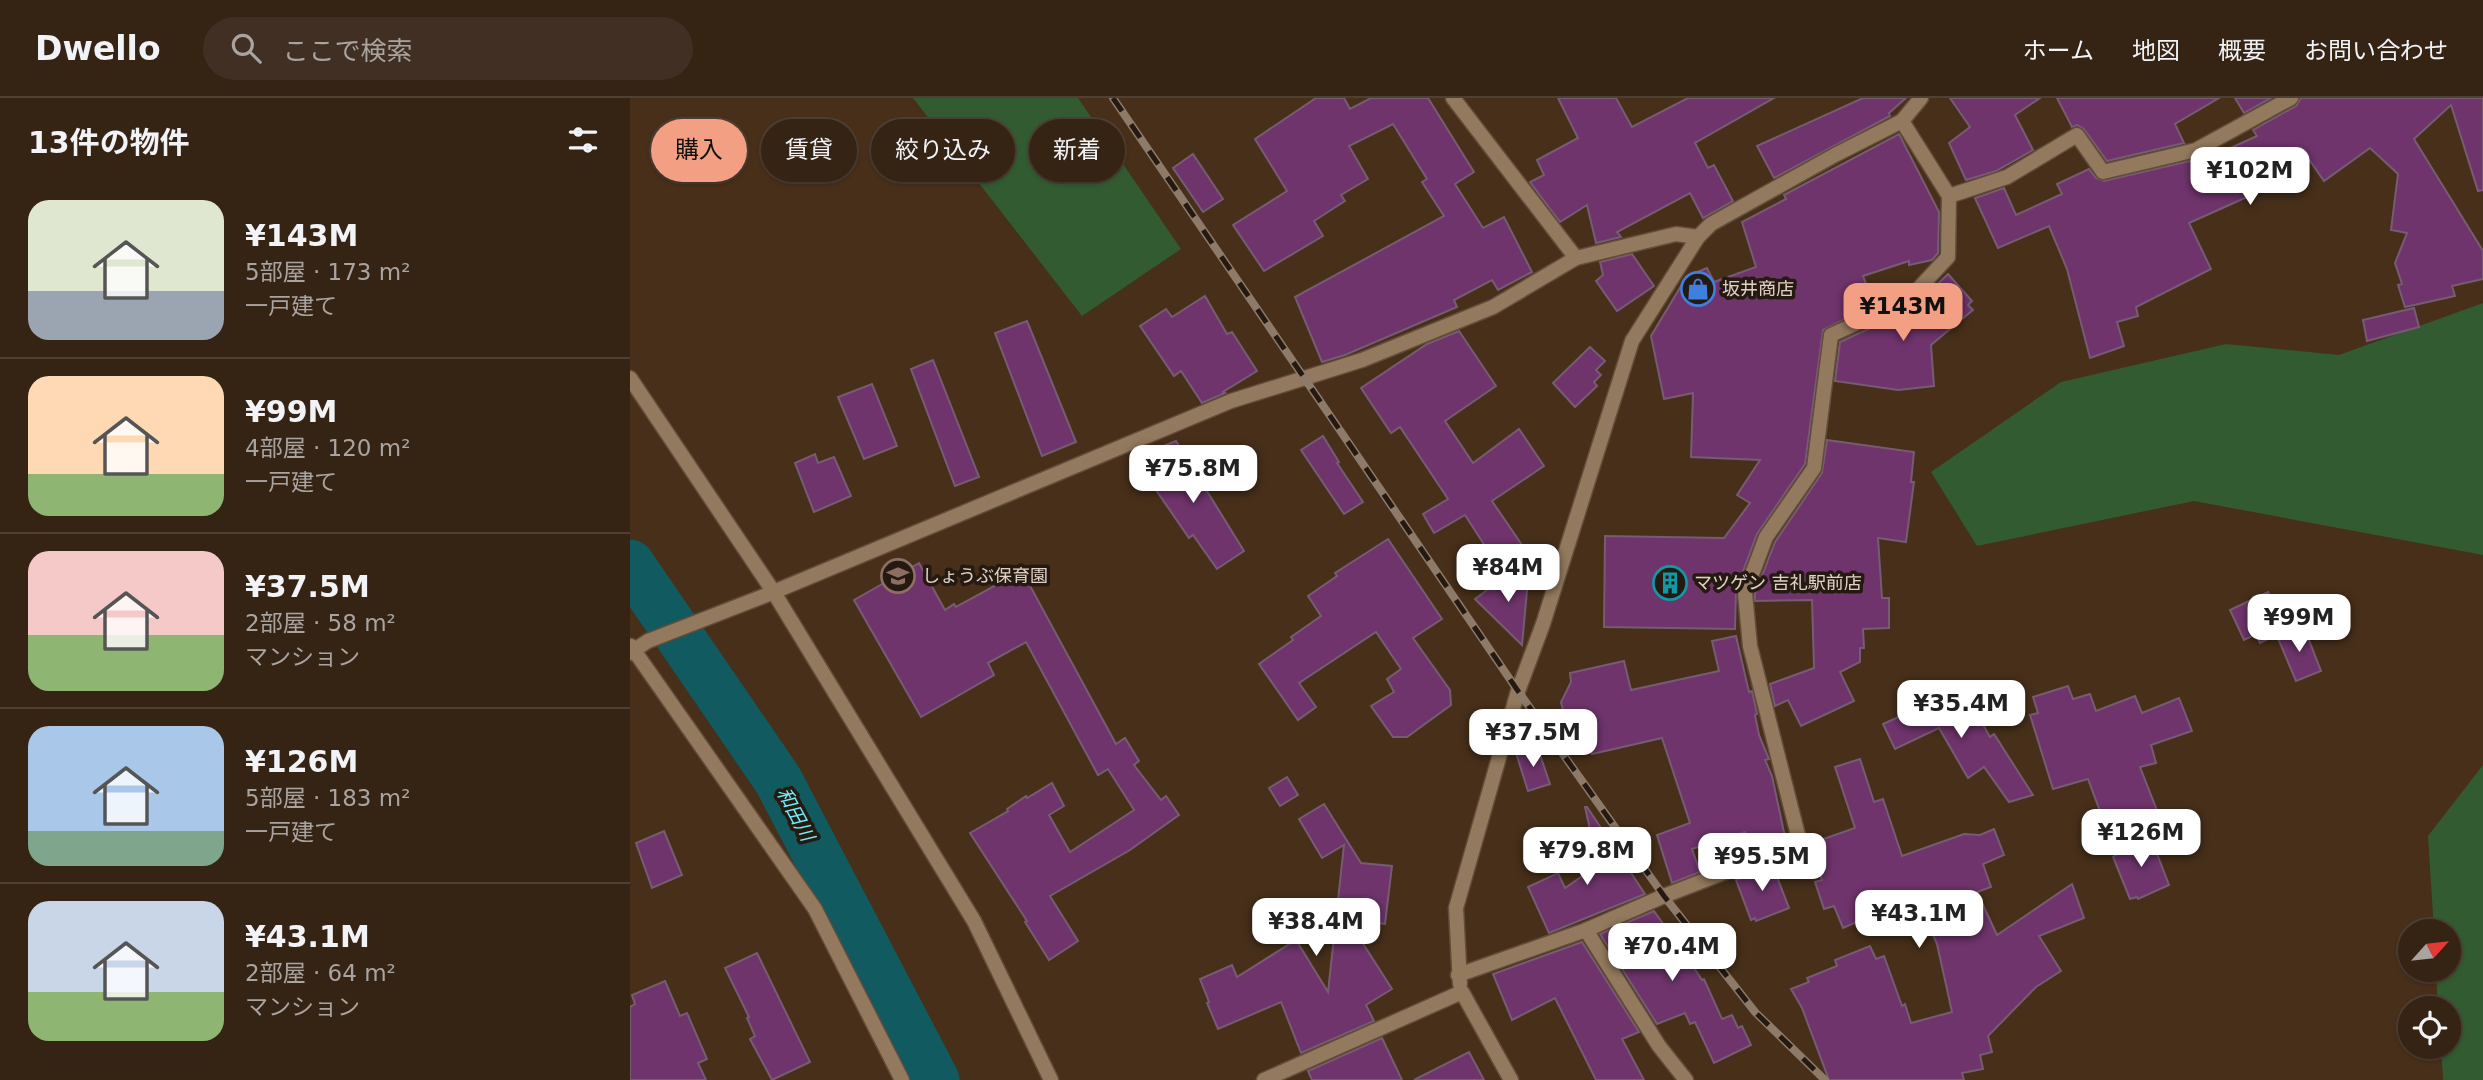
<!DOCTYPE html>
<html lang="ja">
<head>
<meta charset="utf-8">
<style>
  :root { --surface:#352314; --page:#402f22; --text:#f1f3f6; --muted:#aaa4a0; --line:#4f4034; --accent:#f39f83 }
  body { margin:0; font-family:"DejaVu Sans","Noto Sans JP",sans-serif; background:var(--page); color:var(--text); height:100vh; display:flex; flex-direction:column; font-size:26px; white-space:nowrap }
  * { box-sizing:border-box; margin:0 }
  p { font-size:23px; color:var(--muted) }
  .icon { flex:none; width:38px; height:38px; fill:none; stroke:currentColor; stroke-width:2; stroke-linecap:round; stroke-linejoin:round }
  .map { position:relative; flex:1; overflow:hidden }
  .drawer { display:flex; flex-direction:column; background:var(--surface); width:630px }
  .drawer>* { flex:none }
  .guide { position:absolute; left:21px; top:21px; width:665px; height:63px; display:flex; gap:14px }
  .needle { width:46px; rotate:63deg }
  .tools { position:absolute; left:1768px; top:821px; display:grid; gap:14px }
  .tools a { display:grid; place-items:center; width:63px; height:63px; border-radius:50%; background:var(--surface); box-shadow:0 2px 5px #0004,0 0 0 2px var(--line); font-size:35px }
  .price { position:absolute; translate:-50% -60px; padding:0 16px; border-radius:14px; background:#fff; color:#222; font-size:23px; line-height:46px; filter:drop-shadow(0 2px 4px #0008) }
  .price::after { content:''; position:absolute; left:50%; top:42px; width:21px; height:16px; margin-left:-10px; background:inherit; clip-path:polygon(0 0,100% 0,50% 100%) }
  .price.selected { background:var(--accent); color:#111 }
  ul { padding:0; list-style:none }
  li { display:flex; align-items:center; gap:21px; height:175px; padding:0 28px }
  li+li { border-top:2px solid var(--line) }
  li span { display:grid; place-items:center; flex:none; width:196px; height:140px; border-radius:21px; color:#555 }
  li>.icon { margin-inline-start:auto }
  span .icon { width:84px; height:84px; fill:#fffc; stroke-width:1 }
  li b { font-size:30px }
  h2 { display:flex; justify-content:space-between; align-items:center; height:84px; padding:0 28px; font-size:30px }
  .tag { padding:0 24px; border-radius:32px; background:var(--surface); box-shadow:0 2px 5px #0004,0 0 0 2px var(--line); font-size:24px; line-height:63px }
  .tag.selected { background:var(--accent); color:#111 }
  header { display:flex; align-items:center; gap:42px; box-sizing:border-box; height:98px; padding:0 35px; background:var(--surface); border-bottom:2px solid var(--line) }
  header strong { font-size:33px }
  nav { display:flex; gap:38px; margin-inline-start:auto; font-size:24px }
  .search { width:490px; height:63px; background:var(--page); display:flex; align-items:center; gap:18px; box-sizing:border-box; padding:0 24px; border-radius:38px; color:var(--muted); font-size:26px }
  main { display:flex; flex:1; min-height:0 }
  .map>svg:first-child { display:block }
  .green { fill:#325b32 }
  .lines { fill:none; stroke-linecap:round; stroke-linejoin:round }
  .river { stroke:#105a60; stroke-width:49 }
  .building { fill:#6f346c; stroke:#765c73; stroke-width:2 }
  .minor-casing { stroke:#634c39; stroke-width:17 }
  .tertiary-casing { stroke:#634c39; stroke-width:17 }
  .minor { stroke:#937a5e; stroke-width:14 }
  .tertiary { stroke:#937a5e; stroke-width:14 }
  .rail-casing { stroke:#8e7a69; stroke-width:8 }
  .rail { stroke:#251a11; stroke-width:5; stroke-dasharray:16; stroke-linecap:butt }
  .labels { text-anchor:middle; stroke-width:7; stroke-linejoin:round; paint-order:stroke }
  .poi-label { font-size:18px; fill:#e1d1c5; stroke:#251a11; text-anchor:start }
  .water-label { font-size:19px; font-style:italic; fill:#6feffa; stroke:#251a11 }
</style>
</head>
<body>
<header>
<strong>Dwello</strong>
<div class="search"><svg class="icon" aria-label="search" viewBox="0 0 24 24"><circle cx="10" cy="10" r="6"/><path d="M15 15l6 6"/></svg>ここで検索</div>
<nav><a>ホーム</a><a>地図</a><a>概要</a><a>お問い合わせ</a></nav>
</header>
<main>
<section class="drawer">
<h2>13件の物件<svg class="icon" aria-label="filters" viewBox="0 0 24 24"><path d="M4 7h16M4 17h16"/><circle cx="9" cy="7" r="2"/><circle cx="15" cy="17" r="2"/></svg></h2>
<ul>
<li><span style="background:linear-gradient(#dfe7d0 65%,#9aa5b1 0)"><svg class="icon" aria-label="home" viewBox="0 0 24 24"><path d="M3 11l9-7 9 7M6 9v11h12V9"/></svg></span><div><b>¥143M</b><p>5部屋 · 173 m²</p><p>一戸建て</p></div></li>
<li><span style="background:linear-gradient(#ffd9b3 70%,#8fb573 0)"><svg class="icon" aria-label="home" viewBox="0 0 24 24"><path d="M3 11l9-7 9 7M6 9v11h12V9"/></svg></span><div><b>¥99M</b><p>4部屋 · 120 m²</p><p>一戸建て</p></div></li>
<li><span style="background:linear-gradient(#f6c9c9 60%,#8fb573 0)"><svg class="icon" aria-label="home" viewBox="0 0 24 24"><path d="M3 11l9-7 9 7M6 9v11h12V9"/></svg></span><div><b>¥37.5M</b><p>2部屋 · 58 m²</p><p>マンション</p></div></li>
<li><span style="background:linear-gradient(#a9c7e8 75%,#7fa58c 0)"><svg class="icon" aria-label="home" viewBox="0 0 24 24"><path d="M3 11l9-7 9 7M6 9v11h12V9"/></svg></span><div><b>¥126M</b><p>5部屋 · 183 m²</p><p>一戸建て</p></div></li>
<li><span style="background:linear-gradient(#c9d6e8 65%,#8fb573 0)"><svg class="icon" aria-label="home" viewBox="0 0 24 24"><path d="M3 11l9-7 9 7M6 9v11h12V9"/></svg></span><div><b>¥43.1M</b><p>2部屋 · 64 m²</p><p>マンション</p></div></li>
</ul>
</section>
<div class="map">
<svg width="1853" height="982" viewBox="0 0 1853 982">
  <rect width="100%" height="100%" fill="#472f1a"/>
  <g class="green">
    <path d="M283,0H448L551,151L452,218Z"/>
    <path d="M1853,205V457L1564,403L1347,448L1301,374L1431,284L1596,246L1709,257Z"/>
    <path d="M1853,667V982H1813L1811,949L1818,948V910H1808L1806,872H1818V833H1804L1798,738Z"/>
  </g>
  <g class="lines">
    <path class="river" d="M0,466L148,682L305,982"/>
  </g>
  <g class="building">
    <path d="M686,0H714L720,11L741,0H798L844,74L825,86L853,130L874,119L902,174L868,192L862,182L824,202L827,209L715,257L692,264L665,199L814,118L792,84L797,81L763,26L719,48L738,81L711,97L715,103L684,123L693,138L634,173L603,127L657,93L625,41Z"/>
    <path d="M928,0H986L1002,29L1058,0H1144L1065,45L1078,70L1084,67L1103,103L1073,120L1060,95L987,134L991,139L966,145L957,107L930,124L900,84L914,77L907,62L948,40Z"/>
    <path d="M1233,0H1276L1259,15L1260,18L1144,80L1127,48Z"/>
    <path d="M1320,0H1410L1385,17L1403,52L1366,73L1336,82L1319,45L1340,29Z"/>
    <path d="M1427,0H1589L1545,26L1554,45L1477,63L1454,31L1447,27L1442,29Z"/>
    <path d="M1605,0H1641L1614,15Z"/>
    <path d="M1671,0H1853V92L1848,93L1821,7L1784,41L1853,153V181L1822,188L1825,198L1775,209L1768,187L1772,186L1765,165L1777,135L1761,132L1768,76L1740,50L1694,83L1671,50L1630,81L1635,91L1559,125L1581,171L1506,209L1508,218L1487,224L1494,248L1460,260L1437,171L1419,128L1368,150L1345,100L1374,90L1386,117L1432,96L1427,86L1459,71L1466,80L1474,83L1564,62L1565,66L1627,38L1623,32L1666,8Z"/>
    <path d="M1269,36L1309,114L1308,155L1302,162L1279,167V163L1233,178L1244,207L1193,232L1175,366L1127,436L1106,492L1105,531L974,529L975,438L1094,440L1120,405L1107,397L1130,362L1061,359L1063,295L1034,301L1021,238L1057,178L1077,170L1084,184L1126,169L1112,124L1156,101L1154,97Z"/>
    <path d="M563,56L593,101L573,114L543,70Z"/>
    <path d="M1002,156L1024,188L987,213L966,183L973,177L970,164Z"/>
    <path d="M1318,176L1342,203L1338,207L1343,212L1301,247L1304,288L1268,292L1205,283L1210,244L1282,211Z"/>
    <path d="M575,198L597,236L602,234L627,273L593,294L595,295L572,305L551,273L544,278L510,228L536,211L542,219Z"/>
    <path d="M1784,210L1789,229L1737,243L1733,222Z"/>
    <path d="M397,223L446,344L412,358L365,235Z"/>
    <path d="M829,233L866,288L815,323L843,365L889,331L914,368L862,403L894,450L868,468L835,417L804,435L793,416L818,401L770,329L761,335L731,290L797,246Z"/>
    <path d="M960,249L975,263L966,272L971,277L964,284L967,288L945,309L923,285Z"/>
    <path d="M303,262L349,379L325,388L281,271Z"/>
    <path d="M242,286L267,348L234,361L208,299Z"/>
    <path d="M693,338L709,364L707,365L733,404L714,416L671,352Z"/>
    <path d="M1197,342L1284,354L1281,384H1284L1276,444L1248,440L1252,500H1259V530L1233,531L1234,550H1230V564L1210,574L1224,603L1171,628L1158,602L1145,608L1140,586L1184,570L1182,502L1125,503V496L1145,444L1192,375Z"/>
    <path d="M546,343L614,453L587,471L563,437L559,440L517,379L531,370L523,352Z"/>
    <path d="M185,356L188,365L204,359L221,398L184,414L165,365Z"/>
    <path d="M758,441L812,521L783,540L820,592L821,607L777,639H763L741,608L764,594L757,581L771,571L746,534L669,585L686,609L668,622L629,566L663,542L661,539L691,518L678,498L707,478L705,475Z"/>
    <path d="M289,465L315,512L324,506L326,509L392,473L486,646L495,640L509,663L504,667L531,702L536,698L549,717L500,752L420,798L448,843L419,862L395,824L397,823L340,735L378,713L377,711L396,698L397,700L422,685L434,708L419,717L440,754L504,712L478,671L468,677L396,544L358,565L364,577L291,619L224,502Z"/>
    <path d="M877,477L898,482L892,547L845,501Z"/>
    <path d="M1638,494L1656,532L1630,545L1626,536L1614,542L1600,512Z"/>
    <path d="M1671,529L1674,538L1677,537L1691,573L1666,583L1647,538Z"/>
    <path d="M1106,538L1119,594L1122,593L1127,616L1125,617L1129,637L1139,661L1135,662L1142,678L1155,739L1133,744L1135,748L1119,754L1115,734L1062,751L1070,774L1042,785L1027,737L1060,725L1032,640L962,656L958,642L942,646L931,604L941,584L940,575L994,563L1001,592L1089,573L1082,543Z"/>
    <path d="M1438,588L1443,601L1460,596L1466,613L1505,598L1512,615L1549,600L1562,633L1521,647L1526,665L1510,669L1528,715L1516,720L1519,729L1481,743L1458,681L1423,691L1400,617L1408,615L1403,599Z"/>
    <path d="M1327,592L1330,599L1336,596L1360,639L1364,636L1403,697L1379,704L1354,669L1338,680L1309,630L1265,651L1253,626Z"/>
    <path d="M907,648L920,686L898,693L886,655Z"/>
    <path d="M1230,661L1244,704L1253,701L1272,758L1334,736L1350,737L1364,731L1374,757L1353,766L1361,789L1347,794L1367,837L1442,786L1454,820L1409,838L1431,873L1406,889L1358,938L1362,954L1350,957L1353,971L1332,975L1334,982H1199L1172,910L1161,891L1179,884L1177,880L1207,868L1205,862L1240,848L1246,861L1254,858L1272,908L1275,906L1281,925L1322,914L1307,846L1295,819L1283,823L1276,803L1213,830L1204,808L1194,811L1185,784L1192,782L1179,746L1225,730L1205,669Z"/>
    <path d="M657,679L668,697L650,708L639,690Z"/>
    <path d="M694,706L731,765L762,768L755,826L718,822L762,891L736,907L744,923L671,955L651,904L588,931L577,905L579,904L570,881L602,867L607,879L666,842L698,894L714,747L692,760L669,721Z"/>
    <path d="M955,709H957L1015,796L919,835L898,789L928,775L935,790L968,767Z"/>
    <path d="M34,733L52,777L22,790L6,745Z"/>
    <path d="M1519,735L1539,787L1508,801L1507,799L1500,801L1483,759Z"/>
    <path d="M1142,766L1159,810L1126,823L1125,820L1121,822L1106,782Z"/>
    <path d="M1024,813L1036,830L1047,856L1053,853L1072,882L1074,881L1092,921L1102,917L1108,930L1112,928L1121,947L1084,965L1065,924L1060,926L1055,915L1027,926L970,836Z"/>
    <path d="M952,844L1009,934L992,941L1014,982H966L925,900L882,922L863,876Z"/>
    <path d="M127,855L180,964L142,982L120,941L125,938L117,920L119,919L95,870Z"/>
    <path d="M35,883L50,918L57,915L77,961L68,965L76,982H0V909L5,906L2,897Z"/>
    <path d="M752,940L772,982H682L678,973Z"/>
    <path d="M839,954L854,982H784Z"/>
  </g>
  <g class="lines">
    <g class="minor-casing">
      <g id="minor">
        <path d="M823,0L946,160L1046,136L1068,139"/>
        <path d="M1319,98L1377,79L1447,37L1473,74L1566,52L1661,0"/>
        <path d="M0,280L143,493L344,823L421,982"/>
        <path d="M1,548L185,811L272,982"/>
        <path d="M0,555L18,543L134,498L601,303L732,262L863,209L946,160"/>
        <path d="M956,832L1029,948L1056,982"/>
        <path d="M828,877L956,832L1034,798L1170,745L1120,548L1115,495L1136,439L1184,370L1201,237L1278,202L1318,159L1319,98L1272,23"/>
        <path d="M830,886L826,810L888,593L913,526L1002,243L1068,139L1081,126L1205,57L1272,23L1291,0"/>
      </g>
    </g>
    <g class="tertiary-casing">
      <path id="tertiary" d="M634,982L832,894L881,982"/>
    </g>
    <use href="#minor" class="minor"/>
    <use href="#tertiary" class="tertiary"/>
    <g class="rail-casing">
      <path id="rail" d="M483,0L888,593L1034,798L1125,914L1195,982"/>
    </g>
    <use href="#rail" class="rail"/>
  </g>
  <defs>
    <g id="shop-ring" transform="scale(1.75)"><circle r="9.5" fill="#251a11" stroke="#3f7fe0" stroke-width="1.5"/><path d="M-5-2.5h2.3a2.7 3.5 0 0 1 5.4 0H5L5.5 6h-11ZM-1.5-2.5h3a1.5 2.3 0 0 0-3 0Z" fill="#3f7fe0"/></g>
    <g id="school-ring" transform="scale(1.75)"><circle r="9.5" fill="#251a11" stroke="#8d6e63" stroke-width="1.5"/><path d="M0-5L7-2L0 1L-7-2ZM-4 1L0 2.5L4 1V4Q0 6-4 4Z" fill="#8d6e63"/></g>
    <g id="building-ring" transform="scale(1.75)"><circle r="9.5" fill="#251a11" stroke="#0f9aa8" stroke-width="1.5"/><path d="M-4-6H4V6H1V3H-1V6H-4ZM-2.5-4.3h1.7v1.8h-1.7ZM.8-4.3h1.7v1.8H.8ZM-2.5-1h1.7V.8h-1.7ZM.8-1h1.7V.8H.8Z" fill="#0f9aa8"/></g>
  </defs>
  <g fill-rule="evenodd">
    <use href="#shop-ring" x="1068" y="191"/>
    <use href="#school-ring" x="268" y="478"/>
    <use href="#building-ring" x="1040" y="485"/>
  </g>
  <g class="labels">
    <g class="poi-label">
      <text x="1092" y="197">坂井商店</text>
      <text x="292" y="484">しょうぶ保育園</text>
      <text x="1064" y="491">マツゲン 吉礼駅前店</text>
    </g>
    <g class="water-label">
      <text transform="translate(166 716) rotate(62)" y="7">和田川</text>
    </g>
  </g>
</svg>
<div class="tools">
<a><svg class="needle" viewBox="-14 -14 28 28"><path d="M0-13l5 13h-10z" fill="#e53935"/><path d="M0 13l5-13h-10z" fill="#aaa4a0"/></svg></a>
<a><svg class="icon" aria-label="locate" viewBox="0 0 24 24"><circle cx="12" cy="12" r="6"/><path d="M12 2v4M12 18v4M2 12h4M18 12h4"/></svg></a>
</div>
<b class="price" style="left:1620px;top:109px">¥102M</b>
<b class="price selected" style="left:1273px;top:245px">¥143M</b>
<b class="price" style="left:563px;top:407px">¥75.8M</b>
<b class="price" style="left:878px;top:506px">¥84M</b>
<b class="price" style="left:1669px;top:556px">¥99M</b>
<b class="price" style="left:1331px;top:642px">¥35.4M</b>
<b class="price" style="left:903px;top:671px">¥37.5M</b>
<b class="price" style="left:1511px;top:771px">¥126M</b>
<b class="price" style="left:957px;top:789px">¥79.8M</b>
<b class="price" style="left:1132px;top:795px">¥95.5M</b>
<b class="price" style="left:1289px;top:852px">¥43.1M</b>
<b class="price" style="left:686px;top:860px">¥38.4M</b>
<b class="price" style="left:1042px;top:885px">¥70.4M</b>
<div class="guide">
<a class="tag selected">購入</a>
<a class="tag">賃貸</a>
<a class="tag">絞り込み</a>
<a class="tag">新着</a>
</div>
</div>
</main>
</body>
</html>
